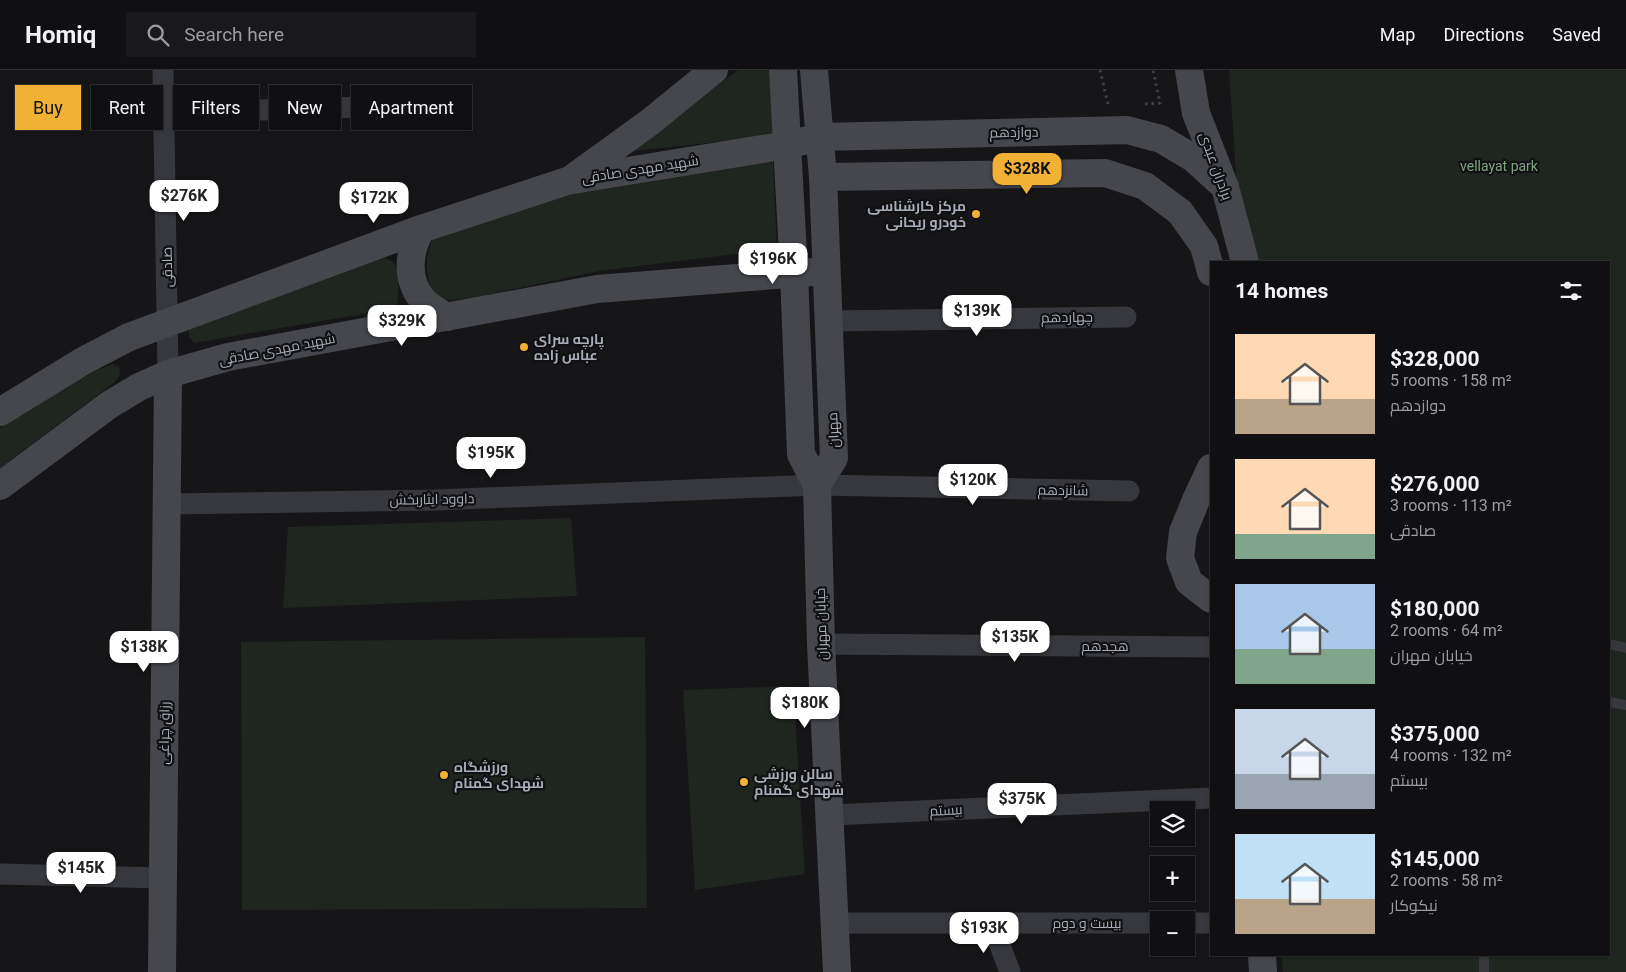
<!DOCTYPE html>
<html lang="en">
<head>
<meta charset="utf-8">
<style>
  :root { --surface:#101012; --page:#19191b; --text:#f1f3f6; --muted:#9c9d9f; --line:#303032; --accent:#f2b134 }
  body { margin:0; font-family:Roboto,Cairo,sans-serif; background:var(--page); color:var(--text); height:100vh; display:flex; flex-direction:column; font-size:19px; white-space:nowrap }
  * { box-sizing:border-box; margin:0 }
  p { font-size:16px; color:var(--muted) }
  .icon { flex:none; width:28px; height:28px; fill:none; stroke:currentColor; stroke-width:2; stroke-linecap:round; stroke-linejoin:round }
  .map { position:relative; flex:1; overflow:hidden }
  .details { position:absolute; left:1210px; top:191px; width:400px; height:695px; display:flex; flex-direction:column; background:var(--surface); border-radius:0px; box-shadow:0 1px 4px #0004,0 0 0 1px var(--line) }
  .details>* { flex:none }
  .banner { position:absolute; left:15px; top:15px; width:475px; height:45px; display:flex; gap:10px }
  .fabs { position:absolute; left:1150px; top:731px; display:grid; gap:10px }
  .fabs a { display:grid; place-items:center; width:45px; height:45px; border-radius:0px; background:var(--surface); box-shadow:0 1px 4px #0004,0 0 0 1px var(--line); font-size:25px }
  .price { position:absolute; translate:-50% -42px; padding:0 11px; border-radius:10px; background:#fff; color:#222; font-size:16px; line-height:32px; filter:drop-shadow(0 1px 2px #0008) }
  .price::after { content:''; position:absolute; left:50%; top:30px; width:15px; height:11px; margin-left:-8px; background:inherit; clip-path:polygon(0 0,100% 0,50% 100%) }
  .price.current { background:var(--accent); color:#111 }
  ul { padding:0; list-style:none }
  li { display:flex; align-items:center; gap:15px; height:125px; padding:0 25px }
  li span { display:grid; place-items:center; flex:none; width:140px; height:100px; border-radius:0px; color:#555 }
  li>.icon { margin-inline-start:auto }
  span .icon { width:60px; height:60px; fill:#fffc; stroke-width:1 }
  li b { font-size:21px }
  h2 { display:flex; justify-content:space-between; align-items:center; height:60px; padding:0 25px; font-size:21px }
  .chip { padding:0 18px; border-radius:0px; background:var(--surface); box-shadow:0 1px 4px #0004,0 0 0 1px var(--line); font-size:18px; line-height:45px }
  .chip.current { background:var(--accent); color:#111 }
  header { display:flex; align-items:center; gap:30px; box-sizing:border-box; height:70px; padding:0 25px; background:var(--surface); border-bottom:1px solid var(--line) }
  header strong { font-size:24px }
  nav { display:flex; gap:28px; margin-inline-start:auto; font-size:18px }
  .search { width:350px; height:45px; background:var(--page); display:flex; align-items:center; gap:12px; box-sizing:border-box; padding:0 18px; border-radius:0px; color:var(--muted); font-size:19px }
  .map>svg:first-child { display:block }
  .green { fill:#1e261f }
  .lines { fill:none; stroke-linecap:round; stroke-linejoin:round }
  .path { stroke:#3d3f44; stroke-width:3; stroke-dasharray:2.5 4; stroke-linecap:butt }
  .lane { stroke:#37383d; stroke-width:10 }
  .street { stroke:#37383d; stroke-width:21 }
  .secondary { stroke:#45474d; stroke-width:28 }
  .poi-dot { fill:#f2b134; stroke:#111113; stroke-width:2 }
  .labels { text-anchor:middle; stroke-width:4.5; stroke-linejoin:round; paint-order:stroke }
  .street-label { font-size:14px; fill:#a8adb8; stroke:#111113 }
  .park-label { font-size:14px; fill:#7fa381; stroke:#111113 }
  .poi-label { font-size:14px; font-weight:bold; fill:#a8adb8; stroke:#111113; text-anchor:start }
</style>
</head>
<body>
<header>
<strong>Homiq</strong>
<div class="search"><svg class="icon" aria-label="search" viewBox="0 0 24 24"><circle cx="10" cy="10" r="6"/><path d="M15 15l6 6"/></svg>Search here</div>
<nav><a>Map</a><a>Directions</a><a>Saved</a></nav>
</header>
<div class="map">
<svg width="1626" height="902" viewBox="0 0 1626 902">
  <rect width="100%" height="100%" fill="#161618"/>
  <g class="green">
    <path d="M738,0H769L774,66L633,81Z"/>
    <path d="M1229,0H1626V902H1283L1282,885H1609V192H1242Z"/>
    <path d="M773,91L777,179L599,201L476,227C466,228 454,231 444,229C423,223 424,184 433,169L564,126Z"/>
    <path d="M385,188C386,189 392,191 393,192C400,199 398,229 397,238L194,273L189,267V259L377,189Z"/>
    <path d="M113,294L119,297L120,305L115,312L0,398V358C36,336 73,308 113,294Z"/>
    <path d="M571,448L577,526L283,538L288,457Z"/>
    <path d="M645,567L647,838L242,840L241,572Z"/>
    <path d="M793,616L805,804L695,820L683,620Z"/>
  </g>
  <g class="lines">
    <g class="path">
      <path d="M1100,0L1108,34"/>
      <path d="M1145,34L1160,33L1153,0"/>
    </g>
    <g class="lane">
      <path d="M1609,574L1626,578"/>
      <path d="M1609,632L1626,635"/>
      <path d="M1484,902V885"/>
    </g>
    <g class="street">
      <path d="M163,0L168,304"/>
      <path d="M163,43L432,35"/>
      <path d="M827,251L1126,247"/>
      <path d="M167,434L435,430L817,415L1129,421"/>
      <path d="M821,574L1208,577"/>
      <path d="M831,745L1211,728"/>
      <path d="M0,804L163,808"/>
      <path d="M836,853H1159"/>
      <path d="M1186,853H1208"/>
      <path d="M992,854L1010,902"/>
    </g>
    <g class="secondary">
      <path d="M783,0L794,203L801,384L817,415L821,574L837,902"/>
      <path d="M814,0L823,107L834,388L817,415"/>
      <path d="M1189,0L1196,43L1225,117L1245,192"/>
      <path d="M574,107L650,52L714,0"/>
      <path d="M823,107L1105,103L1145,116L1180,142L1204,176L1211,202"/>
      <path d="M421,159C409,181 405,208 422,229C427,236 439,242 447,247"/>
      <path d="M0,342L83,291L129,267L421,159L567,111L787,75L820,67L1127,60L1161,69L1193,88L1225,117"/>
      <path d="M1211,398L1196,430L1183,462L1180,488L1189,512L1211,529"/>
      <path d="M0,416L109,335L139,317L168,304L228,287L597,219L826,201"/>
      <path d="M1262,885L1263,902"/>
      <path d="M162,902L168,304"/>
    </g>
  </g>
  <g class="poi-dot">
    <circle cx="976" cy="144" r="5"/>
    <circle cx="524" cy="277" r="5"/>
    <circle cx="444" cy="705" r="5"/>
    <circle cx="744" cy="712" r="5"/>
  </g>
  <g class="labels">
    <g class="street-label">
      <text transform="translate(1014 62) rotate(-1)" y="5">دوازدهم</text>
      <text transform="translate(1216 96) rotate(70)" y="5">برادران عبدی</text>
      <text transform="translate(640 99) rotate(-9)" y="5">شهید مهدی صادقی</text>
      <text transform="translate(167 197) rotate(-91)" y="5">صادقی</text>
      <text transform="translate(1067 247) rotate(-1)" y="5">چهاردهم</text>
      <text transform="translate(277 279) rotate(-11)" y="5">شهید مهدی صادقی</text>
      <text transform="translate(833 360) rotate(-93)" y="5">مهران</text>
      <text transform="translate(1063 420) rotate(1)" y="5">شانزدهم</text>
      <text transform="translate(432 429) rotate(-1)" y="5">داوود ایثاربخش</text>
      <text transform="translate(821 554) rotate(-92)" y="5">خیابان مهران</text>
      <text x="1105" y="581">هجدهم</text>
      <text transform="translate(164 663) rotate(-89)" y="5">رزاق چراغی</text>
      <text transform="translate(946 740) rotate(-3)" y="5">بیستم</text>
      <text x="1087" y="858">بیست و دوم</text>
    </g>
    <g class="park-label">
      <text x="1499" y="101">vellayat park</text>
    </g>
    <g class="poi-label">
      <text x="966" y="141" text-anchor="end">مرکز کارشناسی<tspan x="966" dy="16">خودرو ریحانی</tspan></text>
      <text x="534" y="274">پارچه سرای<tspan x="534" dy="16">عباس زاده</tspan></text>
      <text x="454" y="702">ورزشگاه<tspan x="454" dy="16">شهدای گمنام</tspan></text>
      <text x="754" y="709">سالن ورزشی<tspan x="754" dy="16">شهدای گمنام</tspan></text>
    </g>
  </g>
</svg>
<div class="fabs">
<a><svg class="icon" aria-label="layers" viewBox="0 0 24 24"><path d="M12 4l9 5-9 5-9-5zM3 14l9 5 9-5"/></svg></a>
<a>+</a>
<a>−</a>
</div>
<b class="price current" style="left:1027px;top:125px">$328K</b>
<b class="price" style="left:184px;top:152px">$276K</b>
<b class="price" style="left:374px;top:154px">$172K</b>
<b class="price" style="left:773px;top:215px">$196K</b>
<b class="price" style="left:977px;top:267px">$139K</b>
<b class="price" style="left:402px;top:277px">$329K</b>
<b class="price" style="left:491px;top:409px">$195K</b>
<b class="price" style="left:973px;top:436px">$120K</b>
<b class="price" style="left:1015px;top:593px">$135K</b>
<b class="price" style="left:144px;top:603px">$138K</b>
<b class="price" style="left:805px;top:659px">$180K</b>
<b class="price" style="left:1022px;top:755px">$375K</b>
<b class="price" style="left:81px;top:824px">$145K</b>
<b class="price" style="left:984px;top:884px">$193K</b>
<div class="banner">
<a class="chip current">Buy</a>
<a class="chip">Rent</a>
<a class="chip">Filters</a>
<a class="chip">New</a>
<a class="chip">Apartment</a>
</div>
<section class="details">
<h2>14 homes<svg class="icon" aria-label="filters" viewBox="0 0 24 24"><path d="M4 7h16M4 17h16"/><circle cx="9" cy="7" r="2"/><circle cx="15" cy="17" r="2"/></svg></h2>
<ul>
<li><span style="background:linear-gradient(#ffd9b3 65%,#b9a48a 0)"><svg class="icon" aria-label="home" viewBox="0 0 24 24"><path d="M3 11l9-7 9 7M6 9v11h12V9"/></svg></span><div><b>$328,000</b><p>5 rooms · 158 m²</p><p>دوازدهم</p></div></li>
<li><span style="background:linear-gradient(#ffd9b3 75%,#7fa58c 0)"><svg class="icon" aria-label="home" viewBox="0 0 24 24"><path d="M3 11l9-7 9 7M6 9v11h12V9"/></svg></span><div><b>$276,000</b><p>3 rooms · 113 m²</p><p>صادقی</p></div></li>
<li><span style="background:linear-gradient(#a9c7e8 65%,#7fa58c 0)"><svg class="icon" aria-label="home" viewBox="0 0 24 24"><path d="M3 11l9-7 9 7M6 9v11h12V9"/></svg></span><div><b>$180,000</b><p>2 rooms · 64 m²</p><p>خیابان مهران</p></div></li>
<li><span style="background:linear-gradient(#c9d6e8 65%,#9aa5b1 0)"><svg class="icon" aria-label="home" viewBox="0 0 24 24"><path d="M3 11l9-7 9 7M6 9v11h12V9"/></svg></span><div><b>$375,000</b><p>4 rooms · 132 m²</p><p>بیستم</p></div></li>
<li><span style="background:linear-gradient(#bfe0f5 65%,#b9a48a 0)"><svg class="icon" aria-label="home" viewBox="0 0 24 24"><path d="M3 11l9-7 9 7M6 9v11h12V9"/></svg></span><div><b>$145,000</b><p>2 rooms · 58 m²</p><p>نیکوکار</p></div></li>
</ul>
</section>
</div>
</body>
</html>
